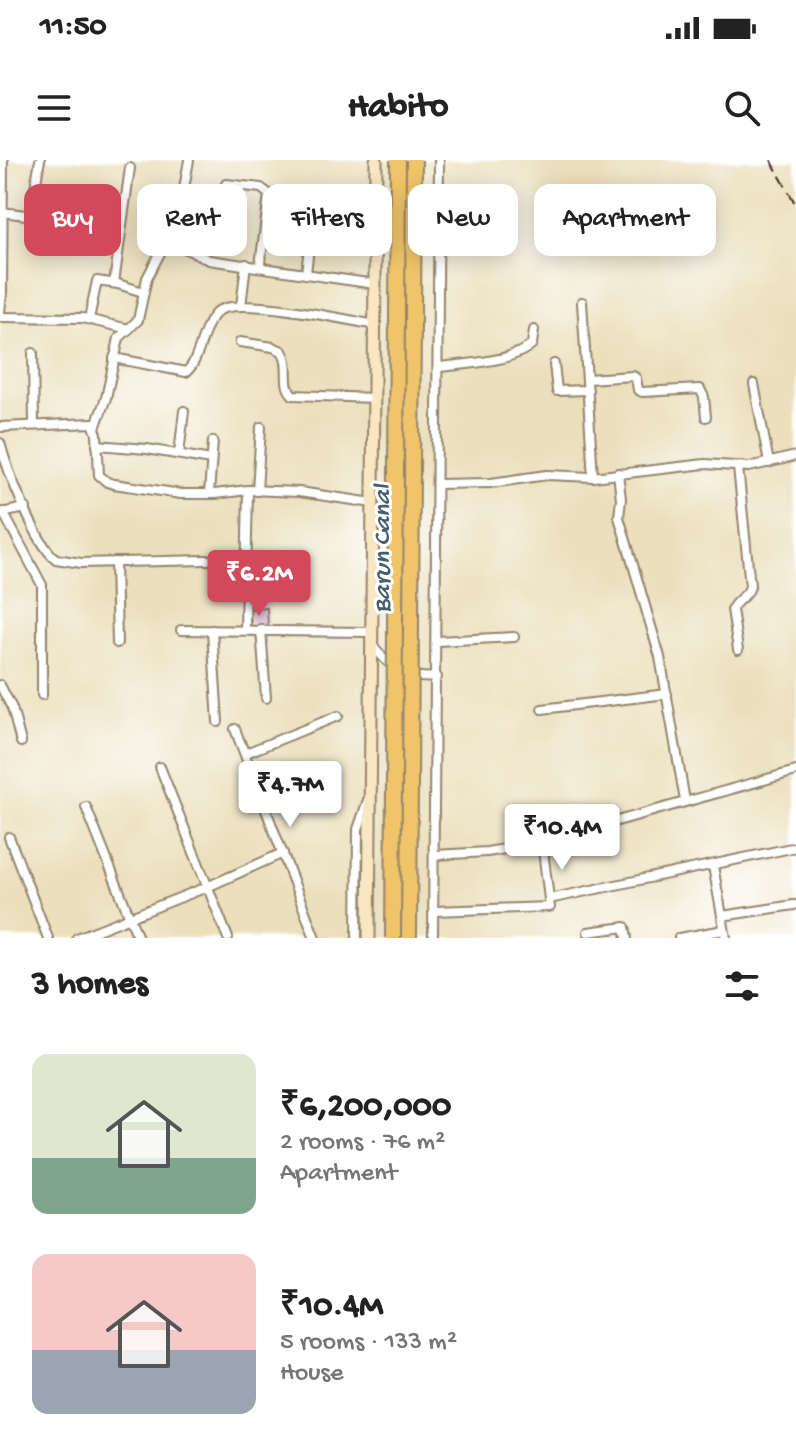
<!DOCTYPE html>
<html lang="en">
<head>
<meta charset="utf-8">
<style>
  :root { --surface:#fff; --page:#f2f2f2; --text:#222; --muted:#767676; --accent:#d1495b }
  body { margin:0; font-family:"Gochi Hand",sans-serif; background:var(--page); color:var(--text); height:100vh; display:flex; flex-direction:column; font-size:30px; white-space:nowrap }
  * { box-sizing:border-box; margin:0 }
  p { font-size:26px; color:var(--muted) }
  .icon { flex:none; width:44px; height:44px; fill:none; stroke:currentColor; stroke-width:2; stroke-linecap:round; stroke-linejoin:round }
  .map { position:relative; height:778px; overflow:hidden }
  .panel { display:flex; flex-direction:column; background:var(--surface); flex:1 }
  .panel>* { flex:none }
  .top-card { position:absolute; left:24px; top:24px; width:748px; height:72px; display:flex; gap:16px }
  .price { position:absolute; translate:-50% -68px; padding:0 18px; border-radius:8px; background:#fff; color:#222; font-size:26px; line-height:52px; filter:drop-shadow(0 2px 4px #0008) }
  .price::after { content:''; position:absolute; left:50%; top:48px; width:24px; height:18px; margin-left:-12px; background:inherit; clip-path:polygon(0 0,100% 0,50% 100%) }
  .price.on { background:var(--accent); color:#fff }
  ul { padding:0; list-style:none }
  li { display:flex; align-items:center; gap:24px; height:200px; padding:0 32px }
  li span { display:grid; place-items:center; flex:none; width:224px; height:160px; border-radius:16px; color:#555 }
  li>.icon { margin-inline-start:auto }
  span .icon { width:96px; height:96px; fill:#fffc; stroke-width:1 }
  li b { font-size:34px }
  h2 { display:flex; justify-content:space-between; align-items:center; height:96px; padding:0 32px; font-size:34px }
  .chip { padding:0 28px; border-radius:16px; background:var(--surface); box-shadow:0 4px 20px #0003; font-size:28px; line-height:72px }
  .chip.on { background:var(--accent); color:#fff }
  .status { display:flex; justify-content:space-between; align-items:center; height:56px; padding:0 40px; background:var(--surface); direction:ltr }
  .status svg { height:22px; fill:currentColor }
  header { display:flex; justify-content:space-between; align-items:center; height:104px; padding:0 32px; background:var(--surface); font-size:36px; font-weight:700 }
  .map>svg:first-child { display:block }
  .building { fill:#d0a7ca }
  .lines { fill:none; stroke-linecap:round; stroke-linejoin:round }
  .street-casing { stroke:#93846d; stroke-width:12 }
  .secondary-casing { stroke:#93846d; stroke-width:15 }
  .street { stroke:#fff; stroke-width:8 }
  .secondary { stroke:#f9e7c3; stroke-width:11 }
  .rail { stroke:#3b2a1e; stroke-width:2; stroke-dasharray:12 6; stroke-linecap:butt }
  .highway-bridge-casing { stroke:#93846d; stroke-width:18; stroke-linecap:butt }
  .highway-bridge { stroke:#f0c469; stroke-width:14 }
  .labels { text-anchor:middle; stroke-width:6; stroke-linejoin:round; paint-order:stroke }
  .water-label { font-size:26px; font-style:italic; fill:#44606c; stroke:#fff }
</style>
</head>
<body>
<div class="status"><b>11:50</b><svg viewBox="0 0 49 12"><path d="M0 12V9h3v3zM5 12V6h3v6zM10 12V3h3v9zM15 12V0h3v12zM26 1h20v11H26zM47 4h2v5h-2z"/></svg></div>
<header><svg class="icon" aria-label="menu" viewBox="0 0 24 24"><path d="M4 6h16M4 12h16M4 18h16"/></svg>Habito<svg class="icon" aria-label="search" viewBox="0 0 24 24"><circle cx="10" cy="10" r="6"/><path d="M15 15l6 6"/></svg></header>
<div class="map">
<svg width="796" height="778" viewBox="0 0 796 778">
  <rect width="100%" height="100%" fill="#fff"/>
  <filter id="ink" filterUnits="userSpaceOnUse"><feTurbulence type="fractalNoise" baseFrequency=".0125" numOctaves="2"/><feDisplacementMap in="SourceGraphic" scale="16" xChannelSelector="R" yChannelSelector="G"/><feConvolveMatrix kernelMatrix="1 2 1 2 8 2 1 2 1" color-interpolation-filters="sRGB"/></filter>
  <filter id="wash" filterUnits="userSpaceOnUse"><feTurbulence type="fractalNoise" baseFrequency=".006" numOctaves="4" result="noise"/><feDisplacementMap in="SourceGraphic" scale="32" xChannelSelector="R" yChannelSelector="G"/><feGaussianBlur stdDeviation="1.8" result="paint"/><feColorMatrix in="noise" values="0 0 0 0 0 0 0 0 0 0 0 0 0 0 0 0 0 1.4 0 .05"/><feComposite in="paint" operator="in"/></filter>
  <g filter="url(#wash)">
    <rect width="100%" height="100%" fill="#ebdfbc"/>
    <g id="blocks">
      <path class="building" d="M267,448L268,468L251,469L250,449Z"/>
    </g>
  </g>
  <g filter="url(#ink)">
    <use href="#blocks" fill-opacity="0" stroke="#93846d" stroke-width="2"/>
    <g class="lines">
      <g class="street-casing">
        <g id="street">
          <path d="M226,24L261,28L269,34L260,106"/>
          <path d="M2,52L65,60"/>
          <path d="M30,55L40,0"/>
          <path d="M168,80L209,100L375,124"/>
          <path d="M306,113L314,45"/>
          <path d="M114,123L130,8"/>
          <path d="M582,142L593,317"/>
          <path d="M241,146L246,104"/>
          <path d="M0,152L2,134L3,0"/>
          <path d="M0,157L82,158L129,169"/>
          <path d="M89,159L97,121L118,124L143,132"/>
          <path d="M240,182L273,187L282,191C292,206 281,224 293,235L374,238"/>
          <path d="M33,193L34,265"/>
          <path d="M114,198L186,212C201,200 201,167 217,152C234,135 348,160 375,165"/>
          <path d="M554,204L557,231L588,230"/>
          <path d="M439,207C465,204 513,202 532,184L534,170"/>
          <path d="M587,219L633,216L636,218L638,230L642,232L700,229L704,237L706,257"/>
          <path d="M754,224L769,303"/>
          <path d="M0,267L93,263L97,274L99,315L107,322L114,324L181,334H215L248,330L299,332L373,343"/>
          <path d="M95,268L106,238L119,178L138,160L147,118L179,57L189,0"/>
          <path d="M0,283C7,309 36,385 56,399L81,403L248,399"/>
          <path d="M97,285L147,289L211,300"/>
          <path d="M179,294L184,251"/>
          <path d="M618,313L621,339L619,357L660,497L685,641"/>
          <path d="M437,324L491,323L547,315L593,317L705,304L749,307L796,296"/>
          <path d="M257,331L261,267"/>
          <path d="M209,334L213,281"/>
          <path d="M3,352L42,425V535"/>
          <path d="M1,353L26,348"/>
          <path d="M115,402L117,483"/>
          <path d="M245,469L248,330"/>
          <path d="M261,469L266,538"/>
          <path d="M181,470L373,472"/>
          <path d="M212,470L218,562"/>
          <path d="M437,481L514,477"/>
          <path d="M373,486C392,509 405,520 437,517"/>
          <path d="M738,490L732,449C736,439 748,437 750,426L738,307"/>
          <path d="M0,525L12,548L21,582"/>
          <path d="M542,549L667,534"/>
          <path d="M235,569L315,778"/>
          <path d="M246,593L338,556"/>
          <path d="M160,607L228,778"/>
          <path d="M86,647L138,778"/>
          <path d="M9,677L48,778"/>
          <path d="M435,695L487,692L535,684L796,611"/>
          <path d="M713,706L726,778"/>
          <path d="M549,739L796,687"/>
          <path d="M434,751L550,747L542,682"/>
          <path d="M722,756L794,745"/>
          <path d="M588,772L625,767L627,778"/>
          <path d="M77,778L207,727L283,693"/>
          <path d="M357,778L358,669L368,640"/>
          <path d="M433,778L439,0"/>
          <path d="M679,778L724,770"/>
        </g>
      </g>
      <g class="secondary-casing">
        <path id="secondary" d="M369,778L376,0"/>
      </g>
      <use href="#street" class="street"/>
      <use href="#secondary" class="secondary"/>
      <path class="rail" d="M771,0L796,45"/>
      <g class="highway-bridge-casing">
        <g id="highway-bridge">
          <path d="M393,778L398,0"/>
          <path d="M409,778L414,0"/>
        </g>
      </g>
      <use href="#highway-bridge" class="highway-bridge"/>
    </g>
  </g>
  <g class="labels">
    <g class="water-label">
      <text transform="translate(380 389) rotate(-90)" y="9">Barun Canal</text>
    </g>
  </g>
</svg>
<b class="price on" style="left:259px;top:458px">₹6.2M</b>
<b class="price" style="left:290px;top:669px">₹4.7M</b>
<b class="price" style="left:562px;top:712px">₹10.4M</b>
<div class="top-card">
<a class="chip on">Buy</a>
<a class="chip">Rent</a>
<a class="chip">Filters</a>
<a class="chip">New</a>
<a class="chip">Apartment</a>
</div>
</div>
<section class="panel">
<h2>3 homes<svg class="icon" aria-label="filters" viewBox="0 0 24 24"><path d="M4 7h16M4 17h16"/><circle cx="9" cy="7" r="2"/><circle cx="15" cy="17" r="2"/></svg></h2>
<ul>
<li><span style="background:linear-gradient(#dfe7d0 65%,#7fa58c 0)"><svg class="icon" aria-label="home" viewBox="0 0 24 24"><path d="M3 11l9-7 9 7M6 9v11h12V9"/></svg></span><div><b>₹6,200,000</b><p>2 rooms · 76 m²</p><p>Apartment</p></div></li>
<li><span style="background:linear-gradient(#f6c9c9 60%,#9aa5b1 0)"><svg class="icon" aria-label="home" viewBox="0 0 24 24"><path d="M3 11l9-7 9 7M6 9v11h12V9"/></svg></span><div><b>₹10.4M</b><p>5 rooms · 133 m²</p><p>House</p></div></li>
</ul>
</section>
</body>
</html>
